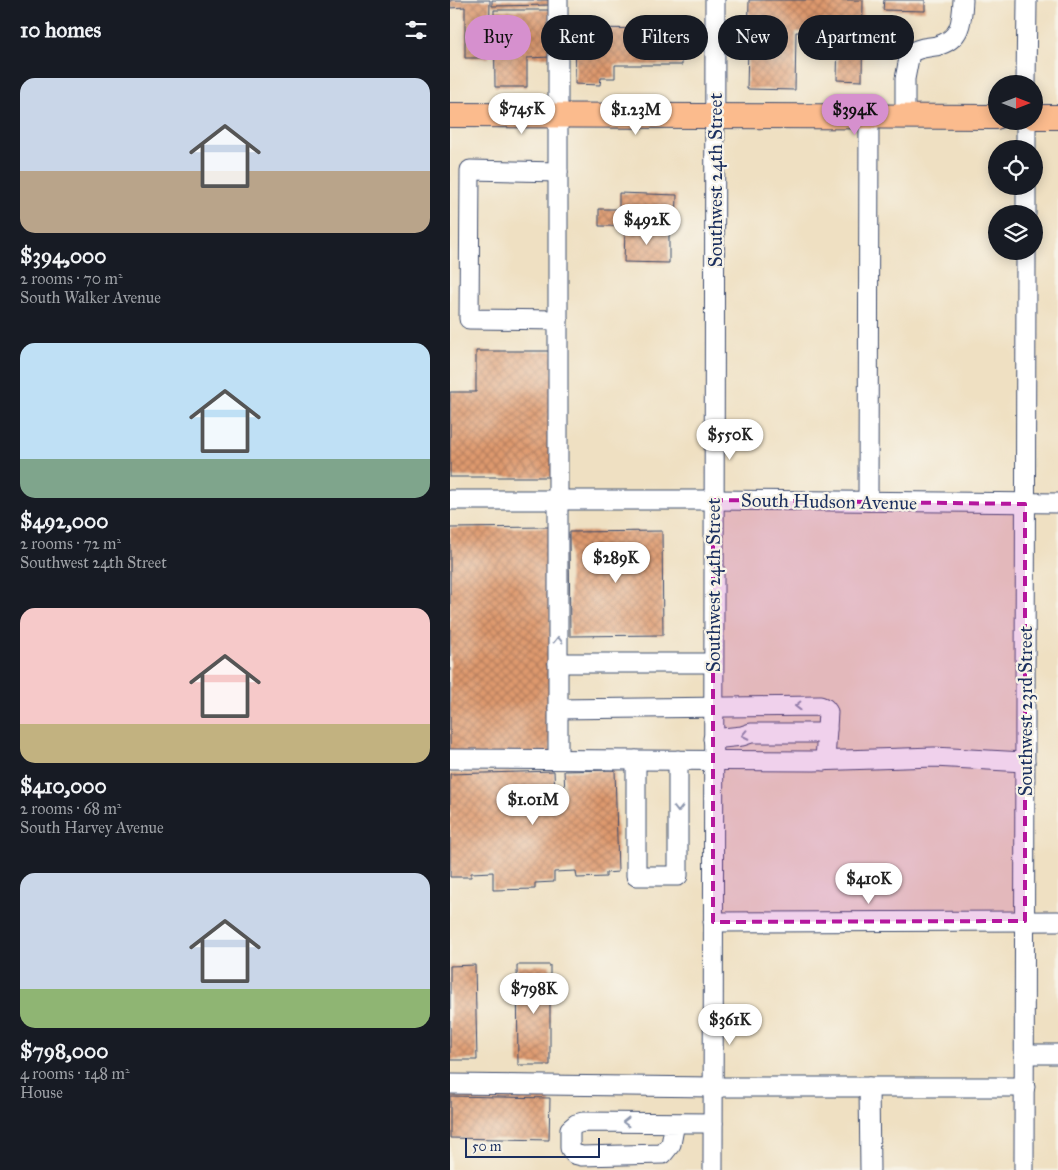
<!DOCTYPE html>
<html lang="en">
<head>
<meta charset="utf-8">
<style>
  :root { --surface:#171b24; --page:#20242c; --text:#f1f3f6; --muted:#9ea1a6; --accent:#d690ce }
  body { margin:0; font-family:"IM FELL Great Primer",serif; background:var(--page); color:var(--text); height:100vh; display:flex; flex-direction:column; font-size:19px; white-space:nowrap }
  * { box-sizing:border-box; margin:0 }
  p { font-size:16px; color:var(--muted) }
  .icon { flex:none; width:28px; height:28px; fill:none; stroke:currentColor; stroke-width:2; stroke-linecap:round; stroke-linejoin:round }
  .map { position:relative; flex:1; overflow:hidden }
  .drawer { display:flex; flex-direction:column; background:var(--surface); width:450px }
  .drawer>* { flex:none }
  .guide { position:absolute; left:15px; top:15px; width:475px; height:45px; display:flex; gap:10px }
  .needle { width:32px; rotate:90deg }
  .fabs { position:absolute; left:538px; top:75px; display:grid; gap:10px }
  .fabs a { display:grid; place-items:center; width:55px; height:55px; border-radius:50%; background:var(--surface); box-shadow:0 2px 12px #0003; font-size:25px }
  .scale { position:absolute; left:15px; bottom:12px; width:135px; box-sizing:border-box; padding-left:5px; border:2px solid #1b2f5e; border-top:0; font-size:14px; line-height:18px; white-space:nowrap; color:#1b2f5e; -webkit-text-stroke:4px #f7f3e8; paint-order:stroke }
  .price { position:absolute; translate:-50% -42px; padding:0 11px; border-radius:18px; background:#fff; color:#222; font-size:16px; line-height:32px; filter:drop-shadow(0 1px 2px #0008) }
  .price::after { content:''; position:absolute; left:50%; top:30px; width:15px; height:11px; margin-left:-8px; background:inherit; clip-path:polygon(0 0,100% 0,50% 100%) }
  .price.on { background:var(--accent); color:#111 }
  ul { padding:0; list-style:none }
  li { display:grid; align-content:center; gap:10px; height:265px; padding:0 20px }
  li span { display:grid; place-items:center; height:155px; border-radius:15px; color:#555 }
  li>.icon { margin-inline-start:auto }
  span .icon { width:90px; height:90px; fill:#fffc; stroke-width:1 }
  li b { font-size:21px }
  h2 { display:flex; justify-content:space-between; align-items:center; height:60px; padding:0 20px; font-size:21px }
  .pill { padding:0 18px; border-radius:22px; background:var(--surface); box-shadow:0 2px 12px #0003; font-size:18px; line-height:45px }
  .pill.on { background:var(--accent); color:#111 }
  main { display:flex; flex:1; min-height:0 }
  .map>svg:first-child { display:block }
  .building { fill:url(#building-cross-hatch) }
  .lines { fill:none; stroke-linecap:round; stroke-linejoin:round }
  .minor-casing { stroke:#3b4a6d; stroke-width:21 }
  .major-casing { stroke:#3b4a6d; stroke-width:26 }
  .minor { stroke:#fff; stroke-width:19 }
  .major { stroke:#fbbb8d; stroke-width:24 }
  .oneway { stroke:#8d97ae }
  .marked { fill:#b5179e; fill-opacity:0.2; stroke:#b5179e; stroke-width:4; stroke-dasharray:10 6; stroke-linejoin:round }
  .labels { text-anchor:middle; stroke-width:4.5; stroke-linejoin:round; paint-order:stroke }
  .street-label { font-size:19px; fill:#1b2f5e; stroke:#f7f3e8 }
</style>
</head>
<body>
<main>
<section class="drawer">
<h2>10 homes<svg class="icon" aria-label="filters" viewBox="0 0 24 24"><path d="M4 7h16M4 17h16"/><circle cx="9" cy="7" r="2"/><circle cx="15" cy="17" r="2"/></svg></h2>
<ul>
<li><span style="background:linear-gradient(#c9d6e8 60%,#b9a48a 0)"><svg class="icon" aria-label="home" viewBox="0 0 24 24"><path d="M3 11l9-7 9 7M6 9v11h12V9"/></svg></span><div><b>$394,000</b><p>2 rooms · 70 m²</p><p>South Walker Avenue</p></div></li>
<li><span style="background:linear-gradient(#bfe0f5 75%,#7fa58c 0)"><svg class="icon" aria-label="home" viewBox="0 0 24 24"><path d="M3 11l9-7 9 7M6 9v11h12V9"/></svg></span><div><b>$492,000</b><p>2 rooms · 72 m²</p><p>Southwest 24th Street</p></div></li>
<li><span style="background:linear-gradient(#f6c9c9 75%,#c2b280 0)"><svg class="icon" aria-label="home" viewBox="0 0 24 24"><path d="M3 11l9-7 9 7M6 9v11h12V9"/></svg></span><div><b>$410,000</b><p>2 rooms · 68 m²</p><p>South Harvey Avenue</p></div></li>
<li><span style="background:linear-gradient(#c9d6e8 75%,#8fb573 0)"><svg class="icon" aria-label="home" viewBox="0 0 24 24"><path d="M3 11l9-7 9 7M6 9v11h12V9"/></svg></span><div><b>$798,000</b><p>4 rooms · 148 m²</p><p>House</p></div></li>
</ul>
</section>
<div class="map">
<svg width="608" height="1170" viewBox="0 0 608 1170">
  <defs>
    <pattern id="building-cross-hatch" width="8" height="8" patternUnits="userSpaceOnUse" patternTransform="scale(1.25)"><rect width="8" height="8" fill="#de996d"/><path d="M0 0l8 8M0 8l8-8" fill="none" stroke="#b37d5d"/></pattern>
  </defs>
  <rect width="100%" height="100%" fill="#f7f3e8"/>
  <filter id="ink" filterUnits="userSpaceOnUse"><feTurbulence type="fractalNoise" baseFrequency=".02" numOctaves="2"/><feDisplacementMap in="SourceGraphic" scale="10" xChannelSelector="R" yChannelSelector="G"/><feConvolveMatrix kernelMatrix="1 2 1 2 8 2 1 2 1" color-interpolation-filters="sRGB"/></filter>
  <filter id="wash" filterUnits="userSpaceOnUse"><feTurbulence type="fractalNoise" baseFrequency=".0096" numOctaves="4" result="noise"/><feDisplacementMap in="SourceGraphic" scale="20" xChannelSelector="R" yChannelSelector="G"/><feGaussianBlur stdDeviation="1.12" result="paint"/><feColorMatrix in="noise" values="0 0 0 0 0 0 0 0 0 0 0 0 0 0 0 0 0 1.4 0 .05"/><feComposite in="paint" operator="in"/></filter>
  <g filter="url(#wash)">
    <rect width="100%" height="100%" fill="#efe0c2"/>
    <g id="blocks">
      <g class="building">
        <path d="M0,0H40L39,58H15V7L0,8Z"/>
        <path d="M42,0H100V5L42,6Z"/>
        <path d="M299,0H413L412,81L387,80L388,33L346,32L345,90L297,89Z"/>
        <path d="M434,0H475V11L433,10Z"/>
        <path d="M44,10H100V57L77,58V87H45Z"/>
        <path d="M126,28L232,29V65H165V78H151L150,85L125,84Z"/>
        <path d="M169,193L227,195L226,227L149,226V209H169Z"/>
        <path d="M175,229L219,230V263L174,262Z"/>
        <path d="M26,351H103V477H0V392H26Z"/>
        <path d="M100,527L101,756L0,757V528Z"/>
        <path d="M212,531L213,635L120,636L119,532Z"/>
        <path d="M165,770L168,872L156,873V877L127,878L126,871L104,872V882L85,883V889L43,890V872L21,873V877H0V774L104,771L105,795L115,794L114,771Z"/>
        <path d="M25,965L27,1060H0V966Z"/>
        <path d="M67,965H100V1065H68Z"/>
        <path d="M0,1096L100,1098L99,1140L0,1138Z"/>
      </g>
    </g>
  </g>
  <g filter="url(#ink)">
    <use href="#blocks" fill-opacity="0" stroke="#3b4a6d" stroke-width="1"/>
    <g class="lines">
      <g class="minor-casing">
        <g id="minor">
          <path d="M576,84L577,0"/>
          <path d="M455,117V79L460,53C470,47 475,48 486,46C511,40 512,22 513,0"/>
          <path d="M576,149V121"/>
          <path d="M108,172L20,170L19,319L108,320"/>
          <path d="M576,214V186"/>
          <path d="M0,500H263L608,503"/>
          <path d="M418,501L419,117"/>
          <path d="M108,663H263"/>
          <path d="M108,709L370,706L375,708L378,712L375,761"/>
          <path d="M263,739L292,736L301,733H370L377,729"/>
          <path d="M108,758V0"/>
          <path d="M0,759L364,761L484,757L575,762"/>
          <path d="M186,760V876H228V760"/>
          <path d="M263,922L608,921"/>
          <path d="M575,1054H608"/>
          <path d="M0,1084L263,1087H575"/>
          <path d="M419,1087L420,1170"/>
          <path d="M225,1123L221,1144L213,1154L132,1156L124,1154L120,1148V1129L126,1124L133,1122L263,1123"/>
          <path d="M263,1170L265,0"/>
          <path d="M574,1170L576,251"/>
        </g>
      </g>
      <g class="major-casing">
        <g id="major">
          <path d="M0,115L546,117"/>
          <path d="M584,117H608"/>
        </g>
      </g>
      <use href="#minor" class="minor"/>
      <use href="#major" class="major"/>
    </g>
    <defs><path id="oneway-chevron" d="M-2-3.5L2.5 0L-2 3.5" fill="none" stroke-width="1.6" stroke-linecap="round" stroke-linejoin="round" transform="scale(1.25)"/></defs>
    <g class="oneway">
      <use href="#oneway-chevron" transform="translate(108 640) rotate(-90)"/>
      <use href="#oneway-chevron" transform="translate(348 706) rotate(179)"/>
      <use href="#oneway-chevron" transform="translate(295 735) rotate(168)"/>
      <use href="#oneway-chevron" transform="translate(228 809) rotate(90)"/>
      <use href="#oneway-chevron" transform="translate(176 1122) rotate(-180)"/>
    </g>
  </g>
  <path class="marked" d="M263,500L575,504V921L263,922Z"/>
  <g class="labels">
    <g class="street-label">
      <text transform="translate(265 180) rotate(-90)" y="7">Southwest 24th Street</text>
      <text transform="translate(379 501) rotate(1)" y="7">South Hudson Avenue</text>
      <text transform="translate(263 585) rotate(-90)" y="7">Southwest 24th Street</text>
      <text transform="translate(575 711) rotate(-90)" y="7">Southwest 23rd Street</text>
    </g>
  </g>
</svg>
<div class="fabs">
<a><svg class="needle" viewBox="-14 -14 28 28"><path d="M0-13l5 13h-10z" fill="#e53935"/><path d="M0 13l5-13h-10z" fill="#9ea1a6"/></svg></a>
<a><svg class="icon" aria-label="locate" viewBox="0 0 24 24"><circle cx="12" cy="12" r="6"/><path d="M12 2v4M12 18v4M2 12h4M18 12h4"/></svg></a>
<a><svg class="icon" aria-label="layers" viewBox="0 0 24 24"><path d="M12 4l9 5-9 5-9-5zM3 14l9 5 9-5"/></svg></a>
</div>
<div class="scale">50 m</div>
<b class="price" style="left:72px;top:135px">$745K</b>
<b class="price" style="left:186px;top:136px">$1.23M</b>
<b class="price on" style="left:405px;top:136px">$394K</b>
<b class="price" style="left:197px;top:246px">$492K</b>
<b class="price" style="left:280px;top:461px">$550K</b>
<b class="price" style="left:166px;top:584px">$289K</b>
<b class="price" style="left:83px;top:826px">$1.01M</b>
<b class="price" style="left:419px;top:905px">$410K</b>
<b class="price" style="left:84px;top:1015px">$798K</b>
<b class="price" style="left:280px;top:1046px">$361K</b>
<div class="guide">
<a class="pill on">Buy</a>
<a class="pill">Rent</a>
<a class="pill">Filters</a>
<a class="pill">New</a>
<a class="pill">Apartment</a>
</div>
</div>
</main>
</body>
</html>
